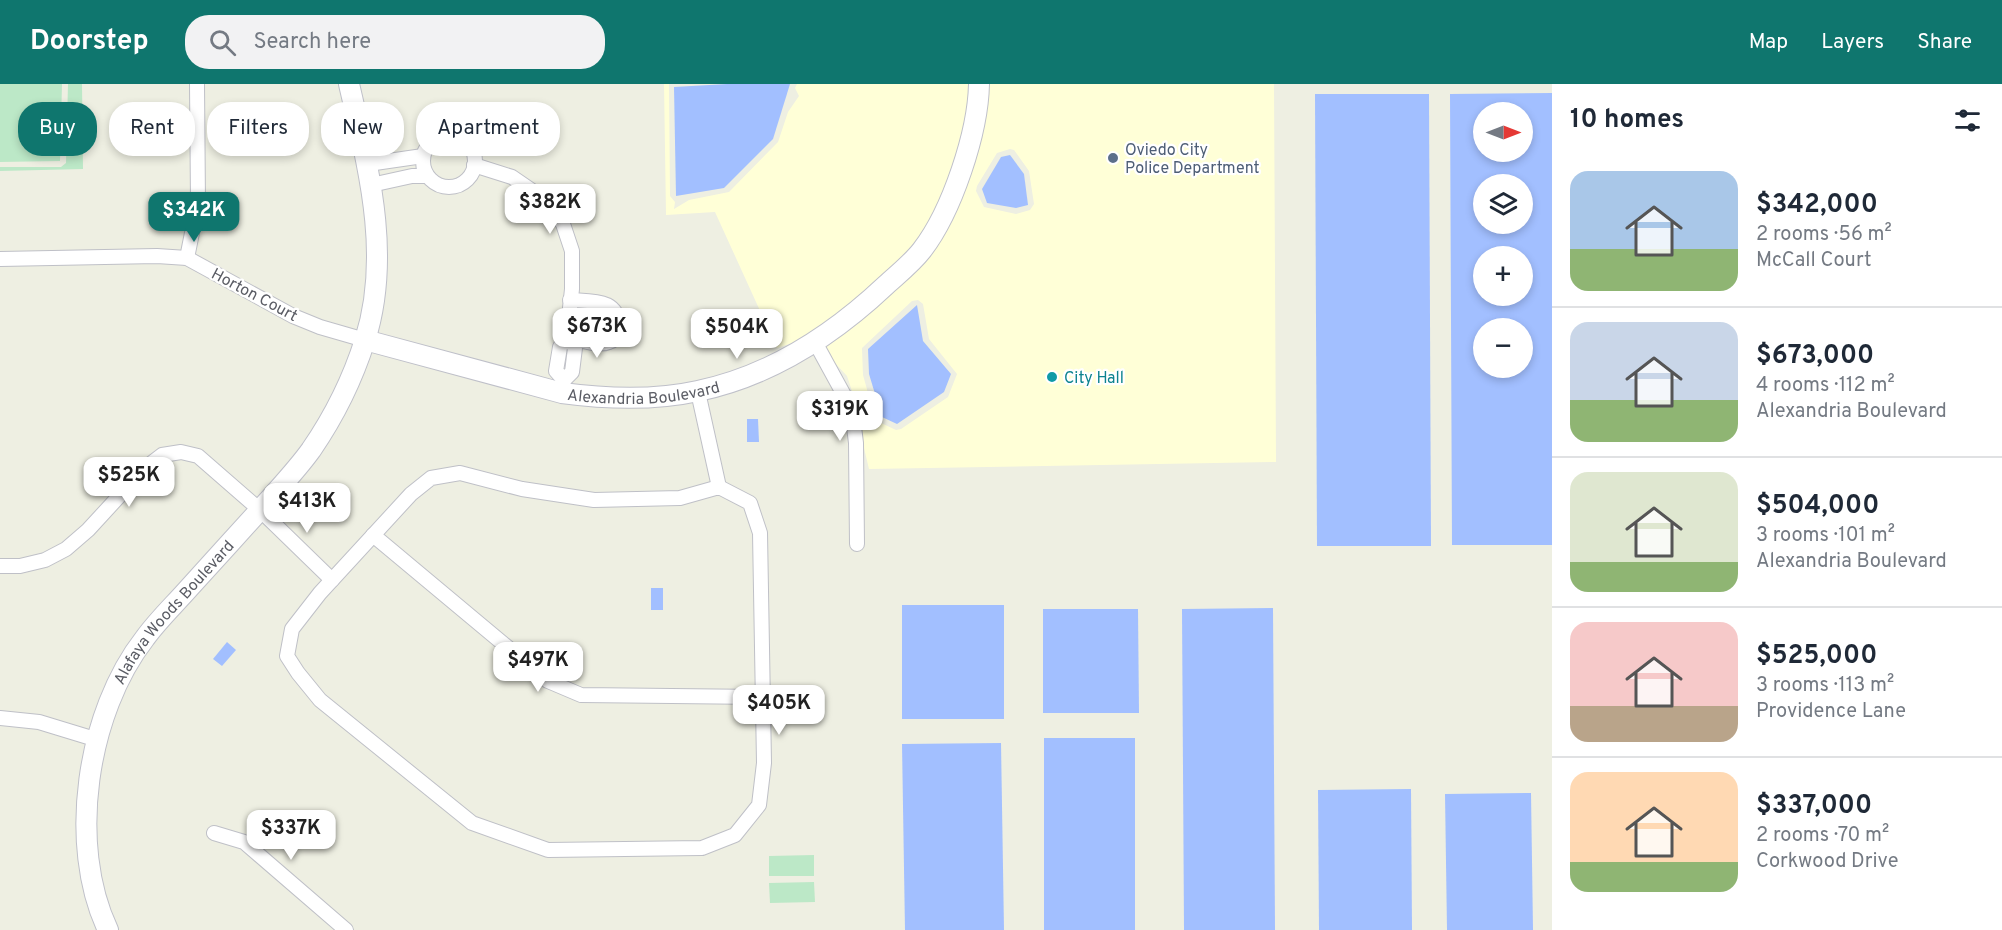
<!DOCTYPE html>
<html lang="en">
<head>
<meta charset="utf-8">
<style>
  :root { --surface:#fff; --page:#f2f2f3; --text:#1f2937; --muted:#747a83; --line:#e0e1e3; --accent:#0f766e }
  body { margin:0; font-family:Overpass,sans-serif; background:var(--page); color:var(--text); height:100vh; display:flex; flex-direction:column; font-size:22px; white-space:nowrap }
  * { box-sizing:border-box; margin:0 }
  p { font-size:20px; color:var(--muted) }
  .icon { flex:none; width:33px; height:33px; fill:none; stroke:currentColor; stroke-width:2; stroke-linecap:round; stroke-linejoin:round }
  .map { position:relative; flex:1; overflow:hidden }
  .panel { display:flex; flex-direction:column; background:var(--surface); width:450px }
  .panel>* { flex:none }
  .guide { position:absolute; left:18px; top:18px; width:570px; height:54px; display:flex; gap:12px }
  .needle { width:39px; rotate:90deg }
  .tools { position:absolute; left:1473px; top:18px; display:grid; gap:12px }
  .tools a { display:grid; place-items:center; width:60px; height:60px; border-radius:50%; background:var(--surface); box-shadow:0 3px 9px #0003; font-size:30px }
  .price { position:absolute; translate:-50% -51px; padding:0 14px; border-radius:12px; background:#fff; color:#222; font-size:20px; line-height:39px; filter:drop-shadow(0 2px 3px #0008) }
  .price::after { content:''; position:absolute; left:50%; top:36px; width:18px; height:14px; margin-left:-9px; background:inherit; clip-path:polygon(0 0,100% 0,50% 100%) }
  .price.on { background:var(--accent); color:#fff }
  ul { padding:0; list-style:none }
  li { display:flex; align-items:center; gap:18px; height:150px; padding:0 18px }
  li+li { border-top:2px solid var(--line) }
  li span { display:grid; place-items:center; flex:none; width:168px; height:120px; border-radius:18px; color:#555 }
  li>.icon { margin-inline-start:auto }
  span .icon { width:72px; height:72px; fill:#fffc; stroke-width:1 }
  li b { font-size:26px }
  h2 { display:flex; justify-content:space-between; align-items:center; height:72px; padding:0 18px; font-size:26px }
  .tag { padding:0 21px; border-radius:24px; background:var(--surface); box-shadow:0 3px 9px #0003; font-size:21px; line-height:54px }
  .tag.on { background:var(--accent); color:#fff }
  header { display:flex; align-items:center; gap:36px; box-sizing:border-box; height:84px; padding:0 30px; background:var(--accent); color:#fff }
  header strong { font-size:28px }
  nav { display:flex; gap:33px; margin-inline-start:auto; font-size:21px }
  .search { width:420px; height:54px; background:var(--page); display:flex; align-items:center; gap:15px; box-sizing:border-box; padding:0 21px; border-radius:24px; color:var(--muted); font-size:22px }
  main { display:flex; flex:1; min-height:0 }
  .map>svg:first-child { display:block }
  .commercial { fill:#ffffd7; fill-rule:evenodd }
  .green { fill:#bce8c7 }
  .water { fill:#a2bfff; fill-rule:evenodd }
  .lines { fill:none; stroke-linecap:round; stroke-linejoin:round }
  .street-casing { stroke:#bfc0c7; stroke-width:16 }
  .secondary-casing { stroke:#bfc0c9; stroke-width:22 }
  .street { stroke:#fff; stroke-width:14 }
  .secondary { stroke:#fff; stroke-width:20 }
  .service-dot { fill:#5c6f8a; stroke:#fff; stroke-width:2 }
  .culture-dot { fill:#0f9aa8; stroke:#fff; stroke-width:2 }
  .labels { text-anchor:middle; stroke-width:4.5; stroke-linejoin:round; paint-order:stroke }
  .service-label { font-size:16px; fill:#4e5e75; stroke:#fff; text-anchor:start }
  .street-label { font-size:16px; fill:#5a5c64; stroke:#fff }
  .culture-label { font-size:16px; fill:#0d838f; stroke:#fff; text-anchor:start }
</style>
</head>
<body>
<header>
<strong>Doorstep</strong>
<div class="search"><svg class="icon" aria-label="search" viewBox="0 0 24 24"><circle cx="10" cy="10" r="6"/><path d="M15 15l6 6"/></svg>Search here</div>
<nav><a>Map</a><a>Layers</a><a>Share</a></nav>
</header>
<main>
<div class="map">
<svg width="1552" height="846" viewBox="0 0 1552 846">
  <rect width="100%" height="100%" fill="#eeefe2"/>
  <g class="commercial">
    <path d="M664,0H669L670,112L675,118L674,125L689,116L729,108L778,58L788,28L799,12L795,4L797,0H972L971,21L945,108L916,162L899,180L810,253L777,264L715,128L666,131Z"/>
    <path d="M986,0H1274L1276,378L869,385L863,360L861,334L847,292L835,279L825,260L928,169ZM1010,65L1014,66L1029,87L1034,120L1030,126L1016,130L984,123L976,107L977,102L997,69ZM918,216L923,220L929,255L957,290L948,313L901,345L896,346L879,338L875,334L863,291L862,264L912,217Z"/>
  </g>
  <g class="green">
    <path d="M0,0H62L60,77L0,78Z"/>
    <path d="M68,0H82L83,85L0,87V83H61L66,79Z"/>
    <path d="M814,771V792H769V772Z"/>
    <path d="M814,798L815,818L770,819L769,799Z"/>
  </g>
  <g class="water">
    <path d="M727,0H790L773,55L724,104L676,112L674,3Z"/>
    <path d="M1552,9V461H1452L1450,10ZM1484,28H1522V68H1484ZM1484,100H1522V140H1484ZM1484,172H1522V212H1484ZM1484,244H1522V284H1484Z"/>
    <path d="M1315,10H1429L1431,462H1317Z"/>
    <path d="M1010,71L1024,90L1028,121L1016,124L987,119L982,105L1001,73Z"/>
    <path d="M917,221L923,257L951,290L944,308L897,340L882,333L869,290L868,265Z"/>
    <path d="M747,335H758L759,358H747Z"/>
    <rect x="651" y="504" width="12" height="22"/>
    <rect x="902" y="521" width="102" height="114"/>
    <path d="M1273,524L1275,846H1184L1182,525Z"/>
    <path d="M1043,525H1138L1139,629H1043Z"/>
    <path d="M227,558L236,566L222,582L213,575Z"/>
    <rect x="1044" y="654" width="91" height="192"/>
    <path d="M1001,659L1004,846H905L902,660Z"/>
    <path d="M1411,705L1412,846H1319L1318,706Z"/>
    <path d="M1531,709L1533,846H1447L1445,710Z"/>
  </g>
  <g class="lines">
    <g class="street-casing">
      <g id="street">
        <circle cx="449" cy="77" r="26"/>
        <path d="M368,80L423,72"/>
        <path d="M474,81L512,93L547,117L563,140L572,167V205L567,252L560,263L556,287L564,296"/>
        <path d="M371,101L412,92H427"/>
        <path d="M187,174L198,119L197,0"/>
        <path d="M0,175L157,172L187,174L293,232L320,243L365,256"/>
        <path d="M567,252C578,255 597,263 609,258C626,252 621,228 607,221C596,216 581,217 570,216"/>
        <path d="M815,258L844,311L853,335L856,359L857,460"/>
        <path d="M563,304L564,296L572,288L575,264L567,252"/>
        <path d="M698,308L719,403"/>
        <path d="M460,389L522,405L594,416L680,414L719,403L750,419L760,449L764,679L759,721L735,751L702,764L548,766L472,739L320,616L298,589L287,572L292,545L320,509L411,410L431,394Z"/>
        <path d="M373,451L548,597L581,611L762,613"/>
        <path d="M0,482H20L45,476L66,465L88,446L145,384L162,371L181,368L198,372L260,426L332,496"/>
        <path d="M0,634L39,638L98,656"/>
        <path d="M214,749L244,758L346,846"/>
      </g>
    </g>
    <g class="secondary-casing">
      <g id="secondary">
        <path id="s1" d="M365,256L562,309C607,315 653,317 698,307C770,292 833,251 886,201C898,190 912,179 922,166C952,127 978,49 979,0"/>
        <path id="s2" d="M108,846C67,760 87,628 145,554C158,536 174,521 189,504C215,475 242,446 268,417C283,400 298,384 311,366C333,334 353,294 365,256C392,171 368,83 349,0"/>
      </g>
    </g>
    <use href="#street" class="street"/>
    <use href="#secondary" class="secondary"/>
  </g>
  <circle class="service-dot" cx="1113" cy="74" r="6"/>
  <circle class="culture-dot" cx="1052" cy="293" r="6"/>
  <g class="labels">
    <g class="service-label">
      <text x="1125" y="71">Oviedo City<tspan x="1125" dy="18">Police Department</tspan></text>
    </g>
    <g class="street-label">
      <text transform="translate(255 210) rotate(28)" y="6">Horton Court</text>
      <text dy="6" stroke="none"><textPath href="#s1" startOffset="286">Alexandria Boulevard</textPath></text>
      <text dy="6" stroke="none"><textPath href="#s2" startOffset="345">Alafaya Woods Boulevard</textPath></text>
    </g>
    <g class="culture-label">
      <text x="1064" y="299">City Hall</text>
    </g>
  </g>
</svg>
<div class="tools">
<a><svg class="needle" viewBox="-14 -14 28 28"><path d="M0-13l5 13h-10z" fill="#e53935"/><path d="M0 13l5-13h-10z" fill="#747a83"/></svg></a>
<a><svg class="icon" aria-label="layers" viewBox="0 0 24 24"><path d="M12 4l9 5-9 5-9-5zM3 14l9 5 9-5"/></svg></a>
<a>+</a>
<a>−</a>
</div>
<b class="price" style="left:550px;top:151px">$382K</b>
<b class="price on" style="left:194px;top:159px">$342K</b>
<b class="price" style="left:597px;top:275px">$673K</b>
<b class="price" style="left:737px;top:276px">$504K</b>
<b class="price" style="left:840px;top:358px">$319K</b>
<b class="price" style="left:129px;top:424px">$525K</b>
<b class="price" style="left:307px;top:450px">$413K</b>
<b class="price" style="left:538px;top:609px">$497K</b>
<b class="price" style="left:779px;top:652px">$405K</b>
<b class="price" style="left:291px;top:777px">$337K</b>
<div class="guide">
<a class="tag on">Buy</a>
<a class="tag">Rent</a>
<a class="tag">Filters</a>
<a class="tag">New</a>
<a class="tag">Apartment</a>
</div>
</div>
<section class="panel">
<h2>10 homes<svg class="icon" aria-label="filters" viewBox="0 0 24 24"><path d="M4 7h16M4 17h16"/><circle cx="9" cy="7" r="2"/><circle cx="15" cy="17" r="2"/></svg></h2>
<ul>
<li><span style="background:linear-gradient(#a9c7e8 65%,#8fb573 0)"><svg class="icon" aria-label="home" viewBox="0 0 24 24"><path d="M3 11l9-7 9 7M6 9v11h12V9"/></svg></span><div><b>$342,000</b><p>2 rooms · 56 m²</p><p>McCall Court</p></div></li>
<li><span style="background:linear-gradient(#c9d6e8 65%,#8fb573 0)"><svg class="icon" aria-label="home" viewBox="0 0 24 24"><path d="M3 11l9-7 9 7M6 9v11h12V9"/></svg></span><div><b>$673,000</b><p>4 rooms · 112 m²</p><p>Alexandria Boulevard</p></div></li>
<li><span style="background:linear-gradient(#dfe7d0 75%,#8fb573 0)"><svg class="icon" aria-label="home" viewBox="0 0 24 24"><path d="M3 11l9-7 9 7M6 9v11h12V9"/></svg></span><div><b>$504,000</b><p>3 rooms · 101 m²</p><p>Alexandria Boulevard</p></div></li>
<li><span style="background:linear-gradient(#f6c9c9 70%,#b9a48a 0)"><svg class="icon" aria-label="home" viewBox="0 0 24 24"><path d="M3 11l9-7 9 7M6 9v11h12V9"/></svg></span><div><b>$525,000</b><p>3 rooms · 113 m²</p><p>Providence Lane</p></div></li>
<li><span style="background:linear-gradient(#ffd9b3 75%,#8fb573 0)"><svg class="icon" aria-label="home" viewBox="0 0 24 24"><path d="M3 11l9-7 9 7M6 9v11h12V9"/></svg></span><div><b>$337,000</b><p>2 rooms · 70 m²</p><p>Corkwood Drive</p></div></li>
</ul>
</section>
</main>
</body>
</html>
